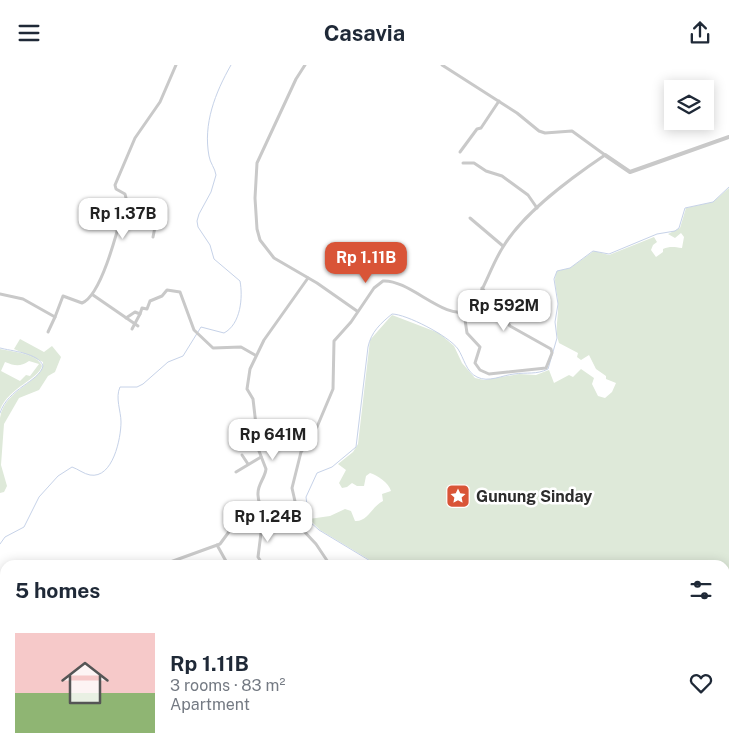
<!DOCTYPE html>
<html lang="en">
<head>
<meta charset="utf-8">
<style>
  :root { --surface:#fff; --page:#f2f2f3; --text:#1f2937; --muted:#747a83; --line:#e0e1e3; --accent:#d95437 }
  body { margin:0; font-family:"Public Sans",sans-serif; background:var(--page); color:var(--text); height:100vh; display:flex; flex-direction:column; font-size:19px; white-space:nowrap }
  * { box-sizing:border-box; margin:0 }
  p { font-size:16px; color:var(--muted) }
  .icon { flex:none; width:28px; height:28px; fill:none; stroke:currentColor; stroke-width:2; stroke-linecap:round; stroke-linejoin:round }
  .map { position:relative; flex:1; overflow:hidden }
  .panel { position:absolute; left:0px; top:495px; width:730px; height:195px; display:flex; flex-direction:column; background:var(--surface); border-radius:15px 15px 0 0; box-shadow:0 2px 12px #0003 }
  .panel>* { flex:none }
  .buttons { position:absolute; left:664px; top:15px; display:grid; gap:10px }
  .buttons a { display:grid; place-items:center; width:50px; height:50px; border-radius:0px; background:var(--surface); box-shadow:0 2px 12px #0003; font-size:25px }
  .price { position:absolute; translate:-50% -42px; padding:0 11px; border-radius:10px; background:#fff; color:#222; font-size:16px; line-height:32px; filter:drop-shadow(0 1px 2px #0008) }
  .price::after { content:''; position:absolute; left:50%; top:30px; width:15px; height:11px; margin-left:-8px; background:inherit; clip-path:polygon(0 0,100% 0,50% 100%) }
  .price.selected { background:var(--accent); color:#fff }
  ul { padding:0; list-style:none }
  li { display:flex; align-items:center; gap:15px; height:125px; padding:0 15px }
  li+li { border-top:1px solid var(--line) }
  li span { display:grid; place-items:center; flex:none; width:140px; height:100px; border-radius:0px; color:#555 }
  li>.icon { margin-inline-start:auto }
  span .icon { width:60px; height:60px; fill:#fffc; stroke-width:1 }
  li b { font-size:21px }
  h2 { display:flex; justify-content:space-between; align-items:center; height:60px; padding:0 15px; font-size:21px }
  header { display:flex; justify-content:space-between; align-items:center; height:65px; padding:0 15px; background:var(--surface); font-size:22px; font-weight:700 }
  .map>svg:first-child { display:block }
  .green { fill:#dee9d9; fill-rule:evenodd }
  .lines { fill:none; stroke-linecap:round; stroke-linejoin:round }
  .stream { stroke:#c6d2e8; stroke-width:1 }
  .minor { stroke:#c9c9c9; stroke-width:3 }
  .tertiary { stroke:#c9c9c9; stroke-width:4 }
  .labels { text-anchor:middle; stroke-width:5; stroke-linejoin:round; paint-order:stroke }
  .poi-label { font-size:16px; font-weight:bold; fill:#2c2c2c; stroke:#fff; text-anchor:start }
</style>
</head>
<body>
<header><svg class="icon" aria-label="menu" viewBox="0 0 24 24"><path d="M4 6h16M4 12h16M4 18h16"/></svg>Casavia<svg class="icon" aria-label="share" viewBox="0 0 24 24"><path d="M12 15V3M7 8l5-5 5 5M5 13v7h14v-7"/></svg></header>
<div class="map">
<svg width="729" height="690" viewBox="0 0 729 690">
  <rect width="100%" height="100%" fill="#fff"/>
  <g class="green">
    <path d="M729,123V690H419L418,685H725V500H378L320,465L309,454L330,451L345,444L351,446L355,456C368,457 372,441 383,436L382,429L391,426C389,418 377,410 370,408L366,411L364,421H357L352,418L347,422L342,423L339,418L346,405L338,399L353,387L358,379L370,275L392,250L439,268L454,281L462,298L475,313L484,315L519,309L536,310L549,305L554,318L569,310L573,312L581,304L594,313L592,319L598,331L605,333L612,327L616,318L606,314V311L596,304L589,290L581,295L577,292L578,288L559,278C554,264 559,252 558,238C558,227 552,217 557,206L570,203L594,186L609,190L654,172L657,177L653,180L651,185L656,192L663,187V184C670,181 674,182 682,183L684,172L681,168L675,173L668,169L680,163L686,143L713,137Z"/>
    <path d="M20,274L44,287L52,281L61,292L55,307L48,311L39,325L19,333L4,359L1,400L7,421L4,427L0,428V353C4,324 46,315 43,297L14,284Z"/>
    <path d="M0,284C12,287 37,288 42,301C38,315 9,322 0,345ZM29,296L39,299L30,311L26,310L20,316L1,306L5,297C15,301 20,302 29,296Z"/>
  </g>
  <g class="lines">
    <g class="stream">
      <path d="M0,283C11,286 39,288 43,301C39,317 8,323 0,348"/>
      <path d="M0,479L5,472L24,462L39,432L58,411L72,402C78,404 84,409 90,410C113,414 121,373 121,357C121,346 115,333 120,322H137L143,319L168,297L183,291L201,262L224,268C241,259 243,232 240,216L214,194L210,180L198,162L197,156L199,149L211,127L216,110C215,103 210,98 209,91C203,59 215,28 231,0"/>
      <path d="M377,500L319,465L309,456L306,432L317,408L332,402L356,382L368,282C371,267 381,258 392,249C406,249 449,271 458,284C464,293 466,307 477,312C488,318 503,310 514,309C527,307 536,310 548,304L557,273L555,257L558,239L554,214L557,206L570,203L593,186L609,189L657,169L675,166L679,163L685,143L713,137L729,122"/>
      <path d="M417,685L418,690"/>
    </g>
    <g class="minor">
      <path d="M305,0L296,14L257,98L255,133L257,164L260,175L274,193L317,218L357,246"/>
      <path d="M460,87L477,64L481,63L499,36"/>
      <path d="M463,98H474L486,106L502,111L528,130L537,143"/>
      <path d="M123,144L156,157L153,172"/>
      <path d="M470,153L503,181"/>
      <path d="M0,229L23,234L55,252L63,231L82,238C103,230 120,155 126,133L125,129L116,124L115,120L135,73L160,37L176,0"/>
      <path d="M93,230L138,261"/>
      <path d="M464,248L467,268L480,282L475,298L480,305L489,309L546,303L552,288L551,284L510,261L482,223"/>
      <path d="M140,249L142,243L147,244L150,236L162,231L167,225L180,227L194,265L213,283L241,282L255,290"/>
      <path d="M126,253L135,247L140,249L132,264"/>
      <path d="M48,267L55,252"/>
      <path d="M242,390L248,399"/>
      <path d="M236,407L261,392"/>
      <path d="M262,460L258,492L263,500"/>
      <path d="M217,480L227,498L239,500"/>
      <path d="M162,500L220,479L239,453L252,454L262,460C266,444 257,440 258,428C258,419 265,413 266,404L259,386L253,334L247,324L250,304L264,275L308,213"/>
      <path d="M330,500L316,479L301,463L292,423L301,387L314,369L333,324L334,276L351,257L374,223L383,216C409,214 445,256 468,246C484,228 490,202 503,182C524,147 571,113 605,90L572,66L545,68L539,66L517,48L442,0"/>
      <path d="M0,611L5,603"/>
      <path d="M0,671L4,690"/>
      <path d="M118,690L120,687"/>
      <path d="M198,690L199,685"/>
    </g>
    <path class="tertiary" d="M605,90L630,107L729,72"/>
  </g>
  <defs>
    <g id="sight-square" transform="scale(1.25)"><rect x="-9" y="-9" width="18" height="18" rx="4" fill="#d95437" stroke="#fff"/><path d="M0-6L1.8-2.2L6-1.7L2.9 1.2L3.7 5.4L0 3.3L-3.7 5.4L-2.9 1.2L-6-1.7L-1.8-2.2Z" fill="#fff"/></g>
  </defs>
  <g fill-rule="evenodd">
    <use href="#sight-square" x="458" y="431"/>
  </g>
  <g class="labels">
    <g class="poi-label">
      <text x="476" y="437">Gunung Sinday</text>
    </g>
  </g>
</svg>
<div class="buttons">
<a><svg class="icon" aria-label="layers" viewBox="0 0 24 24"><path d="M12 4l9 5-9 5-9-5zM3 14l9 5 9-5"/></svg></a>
</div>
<b class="price" style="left:123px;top:175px">Rp 1.37B</b>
<b class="price selected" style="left:366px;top:219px">Rp 1.11B</b>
<b class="price" style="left:504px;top:267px">Rp 592M</b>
<b class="price" style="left:273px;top:396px">Rp 641M</b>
<b class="price" style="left:268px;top:478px">Rp 1.24B</b>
<section class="panel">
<h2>5 homes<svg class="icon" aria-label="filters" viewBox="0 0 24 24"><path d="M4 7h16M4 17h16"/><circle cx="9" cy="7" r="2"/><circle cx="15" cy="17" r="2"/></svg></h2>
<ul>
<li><span style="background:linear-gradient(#f6c9c9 60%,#8fb573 0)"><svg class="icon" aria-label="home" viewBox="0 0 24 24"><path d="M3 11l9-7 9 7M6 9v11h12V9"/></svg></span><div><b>Rp 1.11B</b><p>3 rooms · 83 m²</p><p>Apartment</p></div><svg class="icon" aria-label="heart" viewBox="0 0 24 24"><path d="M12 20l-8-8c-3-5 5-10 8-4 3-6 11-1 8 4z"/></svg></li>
</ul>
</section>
</div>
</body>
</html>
